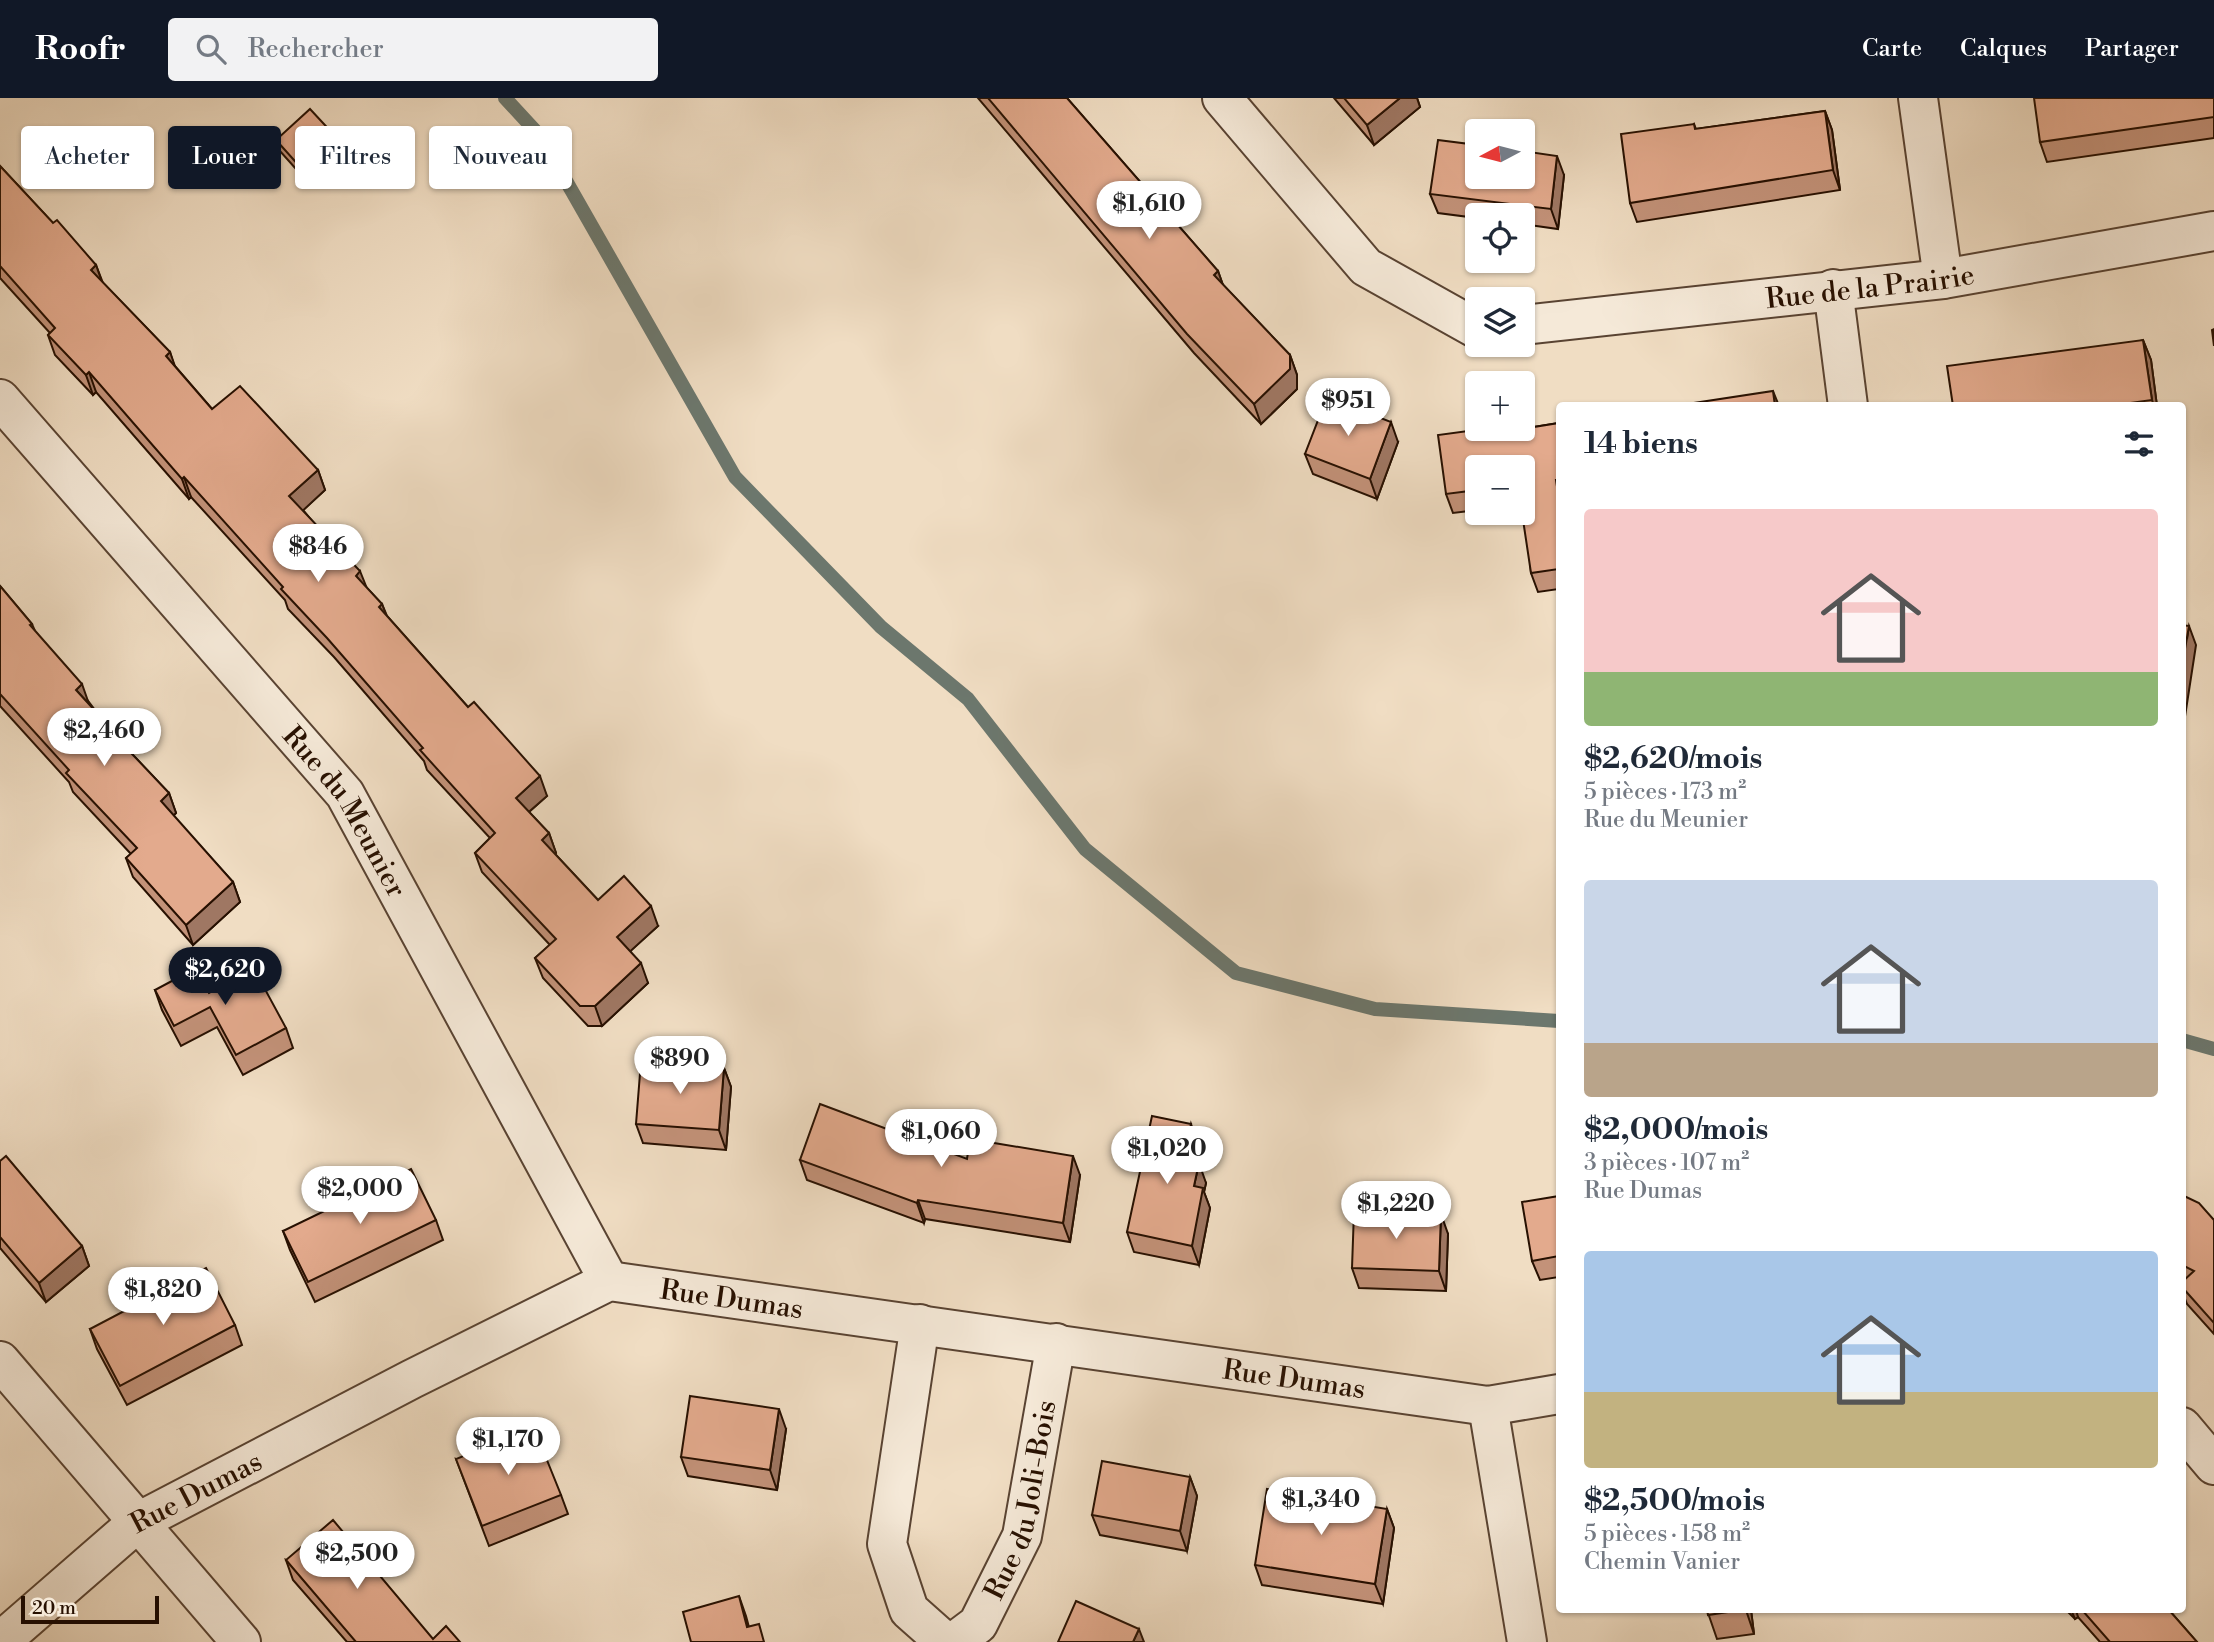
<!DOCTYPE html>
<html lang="fr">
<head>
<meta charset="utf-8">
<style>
  :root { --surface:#fff; --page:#f2f2f3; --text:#1f2937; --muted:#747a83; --accent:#111827 }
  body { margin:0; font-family:"Libre Bodoni",serif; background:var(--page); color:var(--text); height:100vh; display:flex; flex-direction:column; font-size:26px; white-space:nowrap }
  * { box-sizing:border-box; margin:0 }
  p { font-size:23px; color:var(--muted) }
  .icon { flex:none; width:38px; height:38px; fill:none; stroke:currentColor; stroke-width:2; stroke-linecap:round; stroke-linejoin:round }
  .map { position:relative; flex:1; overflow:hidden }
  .details { position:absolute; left:1556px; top:304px; width:630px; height:1211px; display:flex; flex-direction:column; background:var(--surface); border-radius:7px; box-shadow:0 2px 5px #0004 }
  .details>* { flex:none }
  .top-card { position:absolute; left:21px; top:28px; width:665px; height:63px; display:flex; gap:14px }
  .needle { width:46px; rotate:263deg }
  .controls { position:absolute; left:1465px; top:21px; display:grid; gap:14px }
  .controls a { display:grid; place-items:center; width:70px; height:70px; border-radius:7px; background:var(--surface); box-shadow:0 2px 5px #0004; font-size:35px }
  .scale { position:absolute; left:21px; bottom:18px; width:138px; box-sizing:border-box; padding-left:7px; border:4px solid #271001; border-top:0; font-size:19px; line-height:24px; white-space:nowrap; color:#271001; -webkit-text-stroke:5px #f5e9d8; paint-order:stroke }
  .price { position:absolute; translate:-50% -60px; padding:0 16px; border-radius:24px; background:#fff; color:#222; font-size:23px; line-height:46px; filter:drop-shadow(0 2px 4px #0008) }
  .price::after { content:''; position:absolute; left:50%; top:42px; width:21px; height:16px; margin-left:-10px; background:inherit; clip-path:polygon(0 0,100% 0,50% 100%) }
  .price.selected { background:var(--accent); color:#fff }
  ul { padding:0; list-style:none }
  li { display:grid; align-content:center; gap:14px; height:371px; padding:0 28px }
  li span { display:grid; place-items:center; height:217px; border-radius:7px; color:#555 }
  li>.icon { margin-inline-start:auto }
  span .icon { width:126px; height:126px; fill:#fffc; stroke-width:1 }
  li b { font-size:30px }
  h2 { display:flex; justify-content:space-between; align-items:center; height:84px; padding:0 28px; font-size:30px }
  .tag { padding:0 24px; border-radius:7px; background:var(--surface); box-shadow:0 2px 5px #0004; font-size:24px; line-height:63px }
  .tag.selected { background:var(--accent); color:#fff }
  header { display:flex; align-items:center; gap:42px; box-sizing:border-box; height:98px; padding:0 35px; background:var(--accent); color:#fff }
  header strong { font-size:33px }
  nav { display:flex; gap:38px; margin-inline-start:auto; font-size:24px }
  .search { width:490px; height:63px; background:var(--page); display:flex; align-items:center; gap:18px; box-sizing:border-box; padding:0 24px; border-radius:7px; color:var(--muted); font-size:26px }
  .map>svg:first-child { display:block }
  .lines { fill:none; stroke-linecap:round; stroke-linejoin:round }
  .stream { stroke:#6c776d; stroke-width:14 }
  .minor-casing { stroke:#594332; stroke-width:42 }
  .minor { stroke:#f5e9d8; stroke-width:38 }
  .wall { fill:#c39279; stroke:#271001; stroke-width:2 }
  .shaded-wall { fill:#9f7763; stroke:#271001; stroke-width:2 }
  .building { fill:#e3aa8d; stroke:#271001; stroke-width:2 }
  .labels { text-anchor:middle; stroke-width:6; stroke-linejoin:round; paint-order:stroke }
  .street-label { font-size:28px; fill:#271001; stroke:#f5e9d8 }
</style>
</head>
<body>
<header>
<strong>Roofr</strong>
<div class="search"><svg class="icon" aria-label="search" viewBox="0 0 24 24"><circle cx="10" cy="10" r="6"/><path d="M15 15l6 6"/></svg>Rechercher</div>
<nav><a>Carte</a><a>Calques</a><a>Partager</a></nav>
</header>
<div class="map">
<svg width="2214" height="1544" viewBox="0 0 2214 1544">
  <rect width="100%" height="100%" fill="#f0ddc3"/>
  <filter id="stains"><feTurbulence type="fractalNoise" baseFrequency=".00286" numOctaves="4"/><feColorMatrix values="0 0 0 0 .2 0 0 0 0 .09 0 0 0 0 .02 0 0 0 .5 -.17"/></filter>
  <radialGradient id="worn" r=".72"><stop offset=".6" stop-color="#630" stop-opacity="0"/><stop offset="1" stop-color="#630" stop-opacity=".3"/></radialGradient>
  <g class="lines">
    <g class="stream">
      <path d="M505,0L541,39L735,379L881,529L968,601L1085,751L1236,875L1375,911L1559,923"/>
      <path d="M2182,942L2214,951"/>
    </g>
    <g class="minor-casing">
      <g id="minor">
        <path d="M1222,0L1366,169L1477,231"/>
        <path d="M1918,0L1943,181"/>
        <path d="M1833,191L1848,308"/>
        <path id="s1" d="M1522,227L1943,181L2214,133"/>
        <path id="s2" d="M0,301L345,696L609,1183"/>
        <path d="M920,1226L887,1446L909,1512L945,1544"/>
        <path d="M0,1263L241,1544"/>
        <path d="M1488,1308L1527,1544"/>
        <path d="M2182,1329L2214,1367"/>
        <path id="s3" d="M0,1544L138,1424L412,1281L609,1183L1488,1308L1559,1296"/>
        <path id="s4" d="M954,1544L978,1526L1022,1438L1056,1245"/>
      </g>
    </g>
    <use href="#minor" class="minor"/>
  </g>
  <g class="wall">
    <path d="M978,0H1067L1218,173L1223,187L1290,257L1297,277V291L1261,326L1194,255Z"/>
    <path d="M1334,0H1417L1420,9L1374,47Z"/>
    <path d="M2214,0V40L2047,64L2040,44Z"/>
    <path d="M1825,13L1832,32L1840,92L1637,124L1630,105L1694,26L1696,31Z"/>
    <path d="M276,42L340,49L305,81L279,52Z"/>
    <path d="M0,68L53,125L96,167L103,185L170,254L174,267L212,311L318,372L325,392L303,412L366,489L382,506L387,518L547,698L529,714L549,735L556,755L555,756L598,802L658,828L630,853L648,885L602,928H588L543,880L535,860L550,847L482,774L475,755L490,740L427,672L424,663L334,559L288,511L285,502L191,399L189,401L96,294L93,297L55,257L48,237L50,235L0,180Z"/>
    <path d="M1564,77L1558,131L1522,126V117H1477V120L1438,115L1430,96Z"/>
    <path d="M2143,242L2151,262L2157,308H1953Z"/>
    <path d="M1526,325L1528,330L1559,325V491L1538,494L1531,475L1522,369H1477V412L1453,415L1446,396Z"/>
    <path d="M1398,344L1377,401L1313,376L1305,356Z"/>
    <path d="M0,488L32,526L35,533L98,616L100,622L169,695L176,715L173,718L233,784L240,804L193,847L133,779L126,760L131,756L73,694L69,684L0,608Z"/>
    <path d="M155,892L209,895L286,930L293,950L243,977L217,929L181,948L162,912Z"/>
    <path d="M724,970L731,989L726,1052L643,1045L636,1026Z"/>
    <path d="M1198,1046L1194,1064L1206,1085L1204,1094L1210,1110L1199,1167L1134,1154L1127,1134Z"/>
    <path d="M967,1061L1080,1077L1070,1144L925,1121L924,1125L807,1082L800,1062Z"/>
    <path d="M0,1063L82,1148L89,1168L46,1204L0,1150Z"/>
    <path d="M2182,1097L2214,1122V1236L2187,1206L2182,1193Z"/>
    <path d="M1559,1098V1179L1540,1182L1532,1163Z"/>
    <path d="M436,1122L443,1142L315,1204L290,1152L283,1133Z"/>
    <path d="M1448,1136L1446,1193L1359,1190L1352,1170Z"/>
    <path d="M235,1227L242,1247L127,1307L97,1251L90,1231Z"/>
    <path d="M786,1331L777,1392L688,1378L681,1359Z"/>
    <path d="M456,1361L561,1397L568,1416L489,1448Z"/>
    <path d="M1190,1379L1197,1398L1187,1453L1100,1437L1092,1417Z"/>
    <path d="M1387,1411L1394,1430L1383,1506L1262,1487L1255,1467Z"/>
    <path d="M286,1462L433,1541L460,1544H347L293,1482Z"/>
    <path d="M1707,1512H1751L1754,1536L1717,1541Z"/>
    <path d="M2066,1512H2169L2197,1544H2100L2078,1519L2075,1521Z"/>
  </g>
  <g class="shaded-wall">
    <path d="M1400,0H1417L1420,9L1374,47L1367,27Z"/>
    <path d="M1825,13L1832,32L1840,92L1833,72Z"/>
    <path d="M336,39L340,49L305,81L302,71Z"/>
    <path d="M1557,58L1564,77L1558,131L1551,111Z"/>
    <path d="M96,167L103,187L91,172Z"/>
    <path d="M1218,173L1225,193L1214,177Z"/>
    <path d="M2143,242L2151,262L2157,308H2154L2152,302Z"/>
    <path d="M170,254L177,274L166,258Z"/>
    <path d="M1290,257L1297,277V291L1261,326L1254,306Z"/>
    <path d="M89,274L96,294L93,297L86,277Z"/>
    <path d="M1773,293L1779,308H1775Z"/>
    <path d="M1391,324L1398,344L1377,401L1370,381Z"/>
    <path d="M318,372L325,392L297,418L289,398Z"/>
    <path d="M184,379L191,399L189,401L182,381Z"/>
    <path d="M360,473L368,493L356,478Z"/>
    <path d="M382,506L389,525L379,509Z"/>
    <path d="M2182,512L2187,541L2189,528L2196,547L2184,625L2182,621Z"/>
    <path d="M82,586L89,606L76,592Z"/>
    <path d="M540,678L547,698L523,719L516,700Z"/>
    <path d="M169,695L176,715L168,723L161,703Z"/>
    <path d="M549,735L556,755L549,762L542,742Z"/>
    <path d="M233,784L240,804L193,847L186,827Z"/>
    <path d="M651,808L658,828L624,859L617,839Z"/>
    <path d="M641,865L648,885L602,928L595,908Z"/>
    <path d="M724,970L731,989L726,1052L719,1032Z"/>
    <path d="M1191,1026L1198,1046L1190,1081L1183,1062Z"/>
    <path d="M1073,1058L1080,1077L1070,1144L1063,1125Z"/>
    <path d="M1199,1065L1206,1085L1204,1094L1210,1110L1199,1167L1192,1148L1194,1088Z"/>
    <path d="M918,1102L925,1121L924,1125L917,1105Z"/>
    <path d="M1441,1116L1448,1136L1446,1193L1439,1173Z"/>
    <path d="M82,1148L89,1168L46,1204L39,1185Z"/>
    <path d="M779,1311L786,1331L777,1392L770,1372Z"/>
    <path d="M1190,1379L1197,1398L1187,1453L1180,1433Z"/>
    <path d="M1387,1411L1394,1430L1383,1506L1375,1486Z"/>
    <path d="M739,1498L746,1518L753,1544L747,1529Z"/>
    <path d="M1746,1512H1751L1754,1536Z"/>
    <path d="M2071,1512H2076L2078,1519L2075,1521Z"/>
    <path d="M1139,1531L1144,1544H1133Z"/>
  </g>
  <g class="building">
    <path d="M988,0H1067L1218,173L1214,177L1290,257V271L1254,306L1187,236Z"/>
    <path d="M1344,0H1400L1367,27Z"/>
    <path d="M2034,0H2214V19L2040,44Z"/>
    <path d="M310,11L336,39L302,71L276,42Z"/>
    <path d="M1825,13L1833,72L1630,105L1621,36L1694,26L1695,31Z"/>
    <path d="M1438,42L1477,47V79H1522V53L1557,58L1551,111L1430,96Z"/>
    <path d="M0,68L53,125L57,122L96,167L91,172L170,254L166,258L212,311L240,288L318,372L289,398L360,473L356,478L382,506L379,509L468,609L474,604L540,678L516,700L549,735L542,742L598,802L624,778L651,808L617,839L641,865L595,908H580L535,860L556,841L475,755L495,735L420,652L423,650L327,540L281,491L283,489L184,379L182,381L89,274L86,277L48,237L55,230L0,168Z"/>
    <path d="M2214,231V248L2212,232Z"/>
    <path d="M2143,242L2152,302L2109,308H1953L1947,268Z"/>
    <path d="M1773,293L1775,308H1674Z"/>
    <path d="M1327,299L1391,324L1370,381L1305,356Z"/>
    <path d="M1522,325H1526L1527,330L1559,325V382H1556L1559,402V471L1531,475L1522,415V369H1477V392L1446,396L1438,337L1483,331H1522Z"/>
    <path d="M0,488L32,526L30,527L82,586L76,592L98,616L96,618L169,695L161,703L233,784L186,827L126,760L137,750L66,675L69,672L0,596Z"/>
    <path d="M2182,527L2189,528L2182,568Z"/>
    <path d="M196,870L209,895L254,871L286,930L236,957L210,909L174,928L155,892Z"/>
    <path d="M641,963L724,970L719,1032L636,1026Z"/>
    <path d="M820,1006L967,1061L970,1041L1073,1058L1063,1125L918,1102L917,1105L800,1062Z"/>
    <path d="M1152,1018L1191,1026L1183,1062L1199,1065L1194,1088L1203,1090L1192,1148L1127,1134Z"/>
    <path d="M6,1058L82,1148L39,1185L0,1139V1063Z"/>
    <path d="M411,1071L436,1122L308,1184L283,1133Z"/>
    <path d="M2182,1097L2199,1105L2214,1122V1225L2182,1189V1184L2194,1173L2182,1167Z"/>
    <path d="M1559,1098V1158L1532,1163L1522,1104Z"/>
    <path d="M1354,1113L1441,1116L1439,1173L1352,1170Z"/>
    <path d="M206,1170L235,1227L120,1288L90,1231Z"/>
    <path d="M690,1298L779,1311L770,1372L681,1359Z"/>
    <path d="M534,1330L561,1397L482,1428L456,1361Z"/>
    <path d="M1102,1363L1190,1379L1180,1433L1092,1417Z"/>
    <path d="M1267,1391L1387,1411L1375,1486L1255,1467Z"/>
    <path d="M333,1422L433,1541L446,1528L460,1544H356L286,1462Z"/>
    <path d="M739,1498L747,1529L759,1526L764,1544H691L683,1514Z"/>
    <path d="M1076,1503L1139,1531L1133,1544H1058Z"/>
    <path d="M1707,1512H1741L1708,1517Z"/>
    <path d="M2082,1512H2169L2197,1544H2110Z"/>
  </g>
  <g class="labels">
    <g class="street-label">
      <text dy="10" stroke="none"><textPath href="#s1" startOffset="350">Rue de la Prairie</textPath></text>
      <text dy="10" stroke="none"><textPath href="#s2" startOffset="539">Rue du Meunier</textPath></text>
      <text dy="10" stroke="none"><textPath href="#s3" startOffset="836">Rue Dumas</textPath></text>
      <text dy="10" stroke="none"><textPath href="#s3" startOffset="1404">Rue Dumas</textPath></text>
      <text dy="10" stroke="none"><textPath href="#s3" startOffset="248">Rue Dumas</textPath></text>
      <text dy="10" stroke="none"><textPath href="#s4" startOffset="163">Rue du Joli-Bois</textPath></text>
    </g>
  </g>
  <rect width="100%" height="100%" filter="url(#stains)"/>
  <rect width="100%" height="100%" fill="url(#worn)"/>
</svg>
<div class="controls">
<a><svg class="needle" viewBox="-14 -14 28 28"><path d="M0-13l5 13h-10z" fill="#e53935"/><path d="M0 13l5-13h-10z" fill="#747a83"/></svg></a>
<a><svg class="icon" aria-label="locate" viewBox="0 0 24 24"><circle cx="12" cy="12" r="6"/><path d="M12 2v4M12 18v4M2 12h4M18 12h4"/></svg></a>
<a><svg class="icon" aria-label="layers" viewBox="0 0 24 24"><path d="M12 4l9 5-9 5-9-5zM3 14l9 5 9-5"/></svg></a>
<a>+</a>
<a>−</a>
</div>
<div class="scale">20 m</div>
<b class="price" style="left:1149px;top:143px">$1,610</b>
<b class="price" style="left:1348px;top:340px">$951</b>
<b class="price" style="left:318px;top:486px">$846</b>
<b class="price" style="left:104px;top:670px">$2,460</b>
<b class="price selected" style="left:225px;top:909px">$2,620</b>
<b class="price" style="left:680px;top:998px">$890</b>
<b class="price" style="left:941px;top:1071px">$1,060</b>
<b class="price" style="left:1167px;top:1088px">$1,020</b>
<b class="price" style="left:360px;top:1128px">$2,000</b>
<b class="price" style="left:1396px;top:1143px">$1,220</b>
<b class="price" style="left:163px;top:1229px">$1,820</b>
<b class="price" style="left:508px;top:1379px">$1,170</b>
<b class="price" style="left:1321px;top:1439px">$1,340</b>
<b class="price" style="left:357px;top:1493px">$2,500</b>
<div class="top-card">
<a class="tag">Acheter</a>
<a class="tag selected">Louer</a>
<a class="tag">Filtres</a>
<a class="tag">Nouveau</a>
</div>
<section class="details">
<h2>14 biens<svg class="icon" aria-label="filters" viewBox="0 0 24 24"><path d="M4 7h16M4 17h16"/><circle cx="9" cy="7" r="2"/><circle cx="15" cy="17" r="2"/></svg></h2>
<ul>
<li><span style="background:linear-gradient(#f6c9c9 75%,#8fb573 0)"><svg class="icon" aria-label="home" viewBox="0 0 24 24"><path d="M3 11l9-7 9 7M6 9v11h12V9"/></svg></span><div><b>$2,620/mois</b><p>5 pièces · 173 m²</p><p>Rue du Meunier</p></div></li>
<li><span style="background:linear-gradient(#c9d6e8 75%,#b9a48a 0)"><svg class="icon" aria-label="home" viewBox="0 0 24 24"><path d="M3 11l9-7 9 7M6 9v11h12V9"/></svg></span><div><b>$2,000/mois</b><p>3 pièces · 107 m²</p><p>Rue Dumas</p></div></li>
<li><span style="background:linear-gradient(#a9c7e8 65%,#c2b280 0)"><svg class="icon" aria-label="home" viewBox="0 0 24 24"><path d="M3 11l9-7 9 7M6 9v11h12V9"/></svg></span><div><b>$2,500/mois</b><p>5 pièces · 158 m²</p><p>Chemin Vanier</p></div></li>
</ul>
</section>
</div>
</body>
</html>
